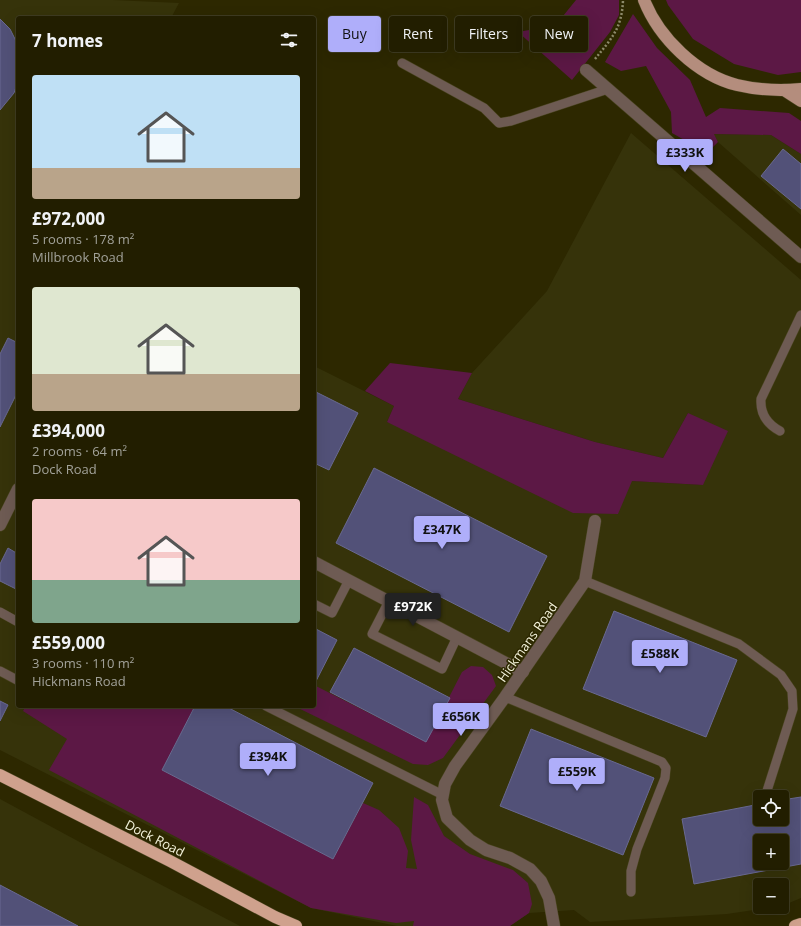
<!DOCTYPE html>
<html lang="en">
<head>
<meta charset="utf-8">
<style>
  :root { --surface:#221e00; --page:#2a270a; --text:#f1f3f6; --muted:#a2a299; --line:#3f3c22; --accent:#afaefa }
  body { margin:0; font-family:"Open Sans",sans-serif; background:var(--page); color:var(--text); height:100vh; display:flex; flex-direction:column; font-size:15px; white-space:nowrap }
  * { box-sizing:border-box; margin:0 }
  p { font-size:13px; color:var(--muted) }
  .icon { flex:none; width:22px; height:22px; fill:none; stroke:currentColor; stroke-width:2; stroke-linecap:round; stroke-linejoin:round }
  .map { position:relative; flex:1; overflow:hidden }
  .sheet { position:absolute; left:16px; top:16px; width:300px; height:692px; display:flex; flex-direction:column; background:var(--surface); border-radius:4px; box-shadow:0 4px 16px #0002,0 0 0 1px var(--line) }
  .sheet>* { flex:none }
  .hud { position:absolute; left:328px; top:16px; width:380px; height:36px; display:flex; gap:8px }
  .tools { position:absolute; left:753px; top:790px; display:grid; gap:8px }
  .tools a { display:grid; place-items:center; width:36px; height:36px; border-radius:4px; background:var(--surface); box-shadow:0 4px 16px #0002,0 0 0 1px var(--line); font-size:20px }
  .price { position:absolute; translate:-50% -34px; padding:0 9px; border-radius:4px; background:var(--accent); color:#111; font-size:13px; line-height:26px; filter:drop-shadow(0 1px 2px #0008) }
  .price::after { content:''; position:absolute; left:50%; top:24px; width:12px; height:9px; margin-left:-6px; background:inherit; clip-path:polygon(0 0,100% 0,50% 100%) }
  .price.on { background:#222; color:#fff }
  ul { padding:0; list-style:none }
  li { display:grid; align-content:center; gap:8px; height:212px; padding:0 16px }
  li span { display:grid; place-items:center; height:124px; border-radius:4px; color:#555 }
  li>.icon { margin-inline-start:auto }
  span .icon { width:72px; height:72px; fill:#fffc; stroke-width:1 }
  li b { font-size:17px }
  h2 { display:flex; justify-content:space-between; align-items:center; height:48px; padding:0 16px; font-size:17px }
  .chip { padding:0 14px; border-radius:4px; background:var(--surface); box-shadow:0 4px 16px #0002,0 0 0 1px var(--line); font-size:14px; line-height:36px }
  .chip.on { background:var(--accent); color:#111 }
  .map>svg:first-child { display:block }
  .built { fill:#36330a; fill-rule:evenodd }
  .green { fill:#5c1845 }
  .building { fill:#525178; stroke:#696991; fill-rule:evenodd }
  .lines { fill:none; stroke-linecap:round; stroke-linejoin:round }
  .lane-casing { stroke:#49441f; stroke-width:10 }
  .street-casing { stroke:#49441f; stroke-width:13 }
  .primary-casing { stroke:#49441f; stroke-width:13 }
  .highway-casing { stroke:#49441f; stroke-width:13 }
  .path { stroke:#8d8a6a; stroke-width:2.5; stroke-dasharray:2 2; stroke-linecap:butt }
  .lane { stroke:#6e5b53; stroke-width:9 }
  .street { stroke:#6e5b53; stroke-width:12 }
  .primary { stroke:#b48d7d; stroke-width:12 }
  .highway { stroke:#cfa18d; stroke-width:12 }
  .labels { text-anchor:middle; stroke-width:3; stroke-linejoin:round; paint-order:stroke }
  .street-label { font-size:13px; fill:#f4f3db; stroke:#2d2800 }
</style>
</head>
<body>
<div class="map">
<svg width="801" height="926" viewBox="0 0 801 926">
  <rect width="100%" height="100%" fill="#2d2800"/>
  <g class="built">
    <path d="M0,0H113L179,3L171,18H18V706H314V366L394,406L387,422L632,481L703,485L688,413L663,458L595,442L458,399L472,373L547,291L631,133L801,280V898L782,906V885H760V907H775L727,914L590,922L574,910L529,913L510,926H397L311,908L0,750ZM760,797H782V819H760ZM760,841H782V863H760Z"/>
    <path d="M714,134L771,135L801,154V215L718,142Z"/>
    <path d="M0,799L87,846L240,926H0Z"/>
  </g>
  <g class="green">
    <path d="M576,0H619V15L610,32L572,80L518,32L540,28L559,21Z"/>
    <path d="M666,0H801V72L778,75L734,64L693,39L668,5Z"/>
    <path d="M633,14L657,48L690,80L706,117L720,108L789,113L801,121V154L771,135L714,134L718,142L707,153L672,133L671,112L646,66L621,71L605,62Z"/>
    <path d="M390,363L472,373L458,399L595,442L663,458L688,413L728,431L703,485L632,481L618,514L573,513L387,422L394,406L365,391Z"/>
    <path d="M471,666L483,667L492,675L496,686L443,758L428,765L413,764L294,706H314V685L426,742L462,672Z"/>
    <path d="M26,706H195L162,770L333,859L363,803L379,810L399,828L408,851L406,868L417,869L411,840L414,797L428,805L444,836L470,854L513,870L528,883L532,904L529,913L510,926H413L414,921L396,923L311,908L49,770L67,739L23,711Z"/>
  </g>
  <g class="building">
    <path d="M0,19L10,29L18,45V81L14,93L0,110Z"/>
    <path d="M783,149L801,164V209L761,176Z"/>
    <path d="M8,338L18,343V391L0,427V354Z"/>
    <path d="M314,391L358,413L329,470L314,463Z"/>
    <path d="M374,468L547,556L509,632L336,543Z"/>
    <path d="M8,548L18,554V590L0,581V564Z"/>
    <path d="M614,611L737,660L706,737L583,689Z"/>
    <path d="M314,628L337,640L314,685Z"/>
    <path d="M354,648L450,698L426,742L330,692Z"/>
    <path d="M0,701L8,705L0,721Z"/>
    <path d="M195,706H225L373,783L333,859L162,770Z"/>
    <path d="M531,729L654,778L623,855L500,806Z"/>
    <path d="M801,797V864L694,884L682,819L760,804V819H782V800ZM760,841H782V863H760Z"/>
    <path d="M0,885L78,926H0Z"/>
  </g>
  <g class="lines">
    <g class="lane-casing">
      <g id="lane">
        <path d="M402,63L484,108L499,123L511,121L608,89"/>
        <path d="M780,431C767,424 760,414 761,399L801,315"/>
        <path d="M585,581L739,644L781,675L792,691L793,709L766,794"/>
        <path d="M389,601L372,634L442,669L457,637"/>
        <path d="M314,604L332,613L349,580"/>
        <path d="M0,612L18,622"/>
        <path d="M0,671L17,680"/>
        <path d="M505,697L662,762L666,768L665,778L637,849L631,871V892"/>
        <path d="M266,706L443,795"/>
      </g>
    </g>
    <g class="street-casing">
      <g id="street">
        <path d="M586,70L801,257"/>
        <path d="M0,525L18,489"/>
        <path d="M314,562L523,672"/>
        <path d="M554,926L549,898L541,881L530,869L510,858L486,850L470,840L447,818L442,800L445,784L455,766L505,697L585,581L595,521"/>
      </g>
    </g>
    <g class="primary-casing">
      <g id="primary">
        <path d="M644,0C659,38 697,75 737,85C758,90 779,91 801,89"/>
        <path d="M784,90L801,101"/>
      </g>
    </g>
    <g class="highway-casing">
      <g id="highway">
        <path d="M0,775L170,861L275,917L296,926"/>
        <path d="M795,926L801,924"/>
      </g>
    </g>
    <path class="path" d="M595,59C612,38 622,28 623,0"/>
    <use href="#lane" class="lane"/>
    <use href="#street" class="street"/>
    <use href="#primary" class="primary"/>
    <use href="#highway" class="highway"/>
  </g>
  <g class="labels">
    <g class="street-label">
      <text transform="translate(527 642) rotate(-55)" y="5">Hickmans Road</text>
      <text transform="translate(155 838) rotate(27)" y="5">Dock Road</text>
    </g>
  </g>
</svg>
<div class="tools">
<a><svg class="icon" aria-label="locate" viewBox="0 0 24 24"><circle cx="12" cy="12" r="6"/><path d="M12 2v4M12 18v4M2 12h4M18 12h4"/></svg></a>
<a>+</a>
<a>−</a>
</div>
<b class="price" style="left:685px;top:173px">£333K</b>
<b class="price" style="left:442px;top:550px">£347K</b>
<b class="price on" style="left:413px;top:627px">£972K</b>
<b class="price" style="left:660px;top:674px">£588K</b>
<b class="price" style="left:461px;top:737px">£656K</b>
<b class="price" style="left:268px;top:777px">£394K</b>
<b class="price" style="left:577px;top:792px">£559K</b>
<div class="hud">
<a class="chip on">Buy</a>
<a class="chip">Rent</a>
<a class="chip">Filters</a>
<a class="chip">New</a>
</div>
<section class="sheet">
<h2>7 homes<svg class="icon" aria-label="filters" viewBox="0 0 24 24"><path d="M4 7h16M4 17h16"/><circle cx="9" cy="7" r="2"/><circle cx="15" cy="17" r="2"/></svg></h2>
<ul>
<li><span style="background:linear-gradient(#bfe0f5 75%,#b9a48a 0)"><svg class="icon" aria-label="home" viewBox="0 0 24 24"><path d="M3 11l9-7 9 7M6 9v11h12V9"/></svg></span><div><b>£972,000</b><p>5 rooms · 178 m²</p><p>Millbrook Road</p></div></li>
<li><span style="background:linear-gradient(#dfe7d0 70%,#b9a48a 0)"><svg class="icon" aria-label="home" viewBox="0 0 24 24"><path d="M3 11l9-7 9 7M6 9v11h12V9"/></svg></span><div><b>£394,000</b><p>2 rooms · 64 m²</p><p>Dock Road</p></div></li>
<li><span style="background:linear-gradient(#f6c9c9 65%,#7fa58c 0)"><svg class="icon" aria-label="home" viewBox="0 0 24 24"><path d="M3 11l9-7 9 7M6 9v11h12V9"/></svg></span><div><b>£559,000</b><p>3 rooms · 110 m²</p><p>Hickmans Road</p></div></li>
</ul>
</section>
</div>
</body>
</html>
